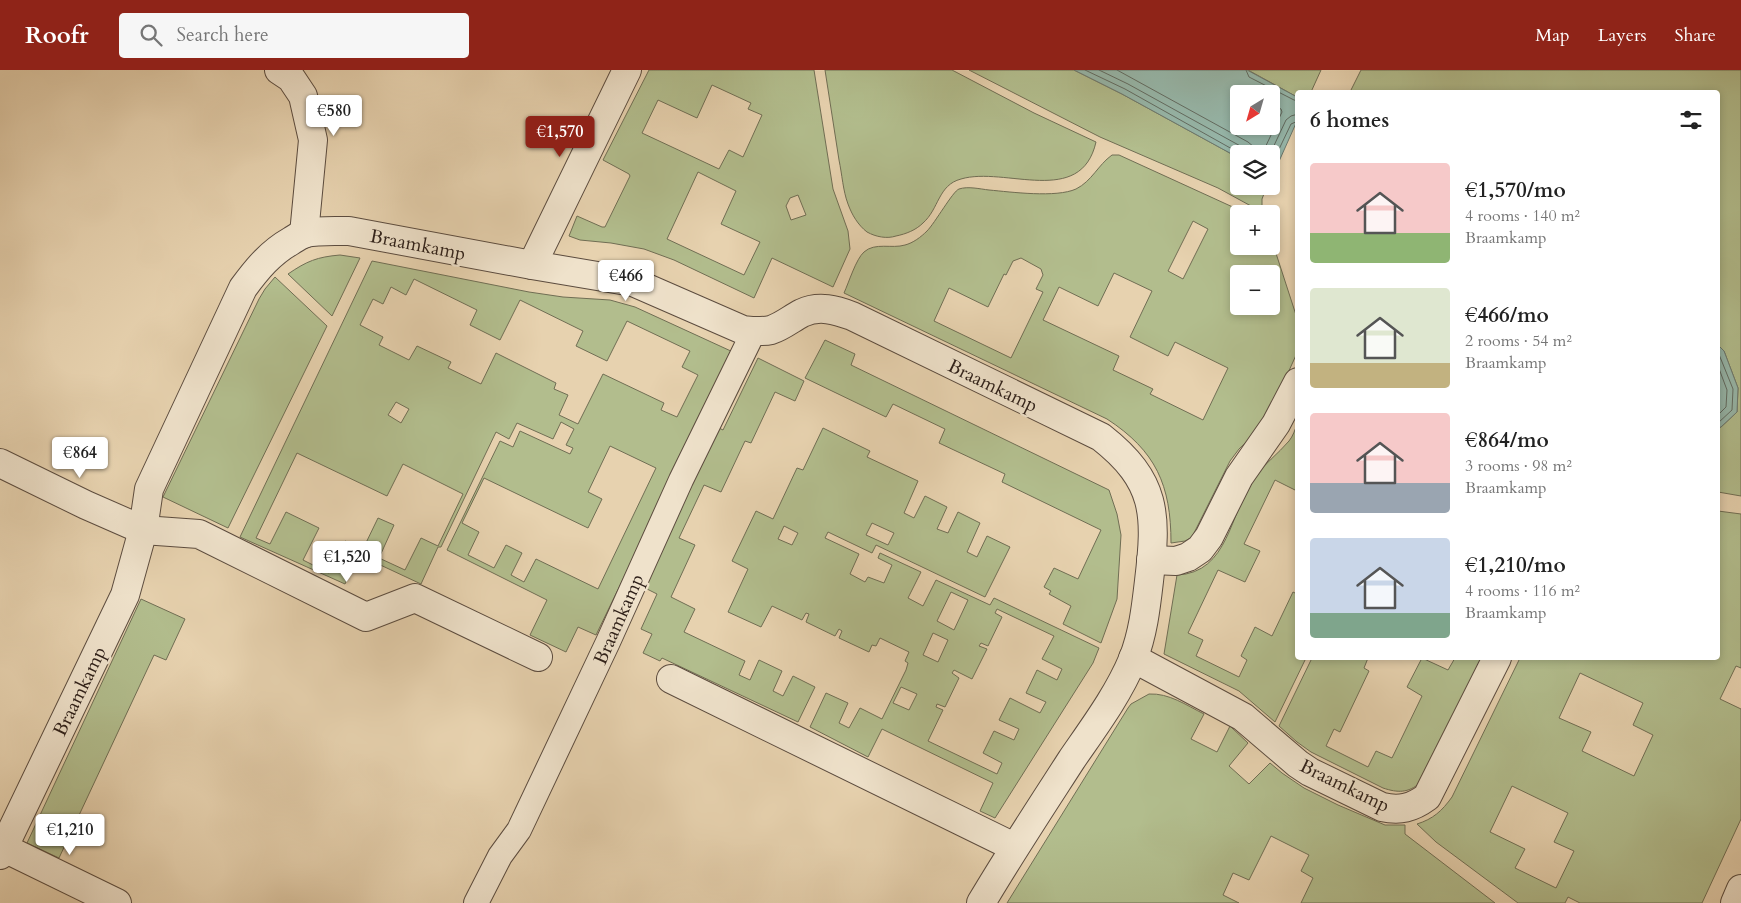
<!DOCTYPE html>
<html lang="en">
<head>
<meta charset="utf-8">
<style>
  :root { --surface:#fff; --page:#f6f6f6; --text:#222; --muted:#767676; --accent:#8f2418 }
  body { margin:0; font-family:Cardo,serif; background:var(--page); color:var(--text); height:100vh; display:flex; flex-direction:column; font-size:19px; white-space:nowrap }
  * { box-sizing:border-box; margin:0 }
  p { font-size:16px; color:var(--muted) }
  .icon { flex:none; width:28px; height:28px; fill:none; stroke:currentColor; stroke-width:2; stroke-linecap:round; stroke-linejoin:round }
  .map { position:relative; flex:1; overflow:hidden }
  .side { position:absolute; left:1295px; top:20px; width:425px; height:570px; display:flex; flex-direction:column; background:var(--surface); border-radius:5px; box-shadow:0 2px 8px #0003 }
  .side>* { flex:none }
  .needle { width:32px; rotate:217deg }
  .tools { position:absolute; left:1230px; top:15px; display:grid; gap:10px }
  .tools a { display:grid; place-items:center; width:50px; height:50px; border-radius:5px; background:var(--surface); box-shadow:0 2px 8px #0003; font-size:25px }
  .price { position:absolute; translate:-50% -42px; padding:0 11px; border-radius:5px; background:#fff; color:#222; font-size:16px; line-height:32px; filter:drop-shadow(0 1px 2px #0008) }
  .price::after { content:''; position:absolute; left:50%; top:30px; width:15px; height:11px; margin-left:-8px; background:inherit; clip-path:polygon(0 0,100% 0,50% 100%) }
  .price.selected { background:var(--accent); color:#fff }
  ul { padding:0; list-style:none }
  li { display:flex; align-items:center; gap:15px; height:125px; padding:0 15px }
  li span { display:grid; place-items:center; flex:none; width:140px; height:100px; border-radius:5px; color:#555 }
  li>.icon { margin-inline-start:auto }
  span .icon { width:60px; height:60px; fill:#fffc; stroke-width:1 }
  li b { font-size:21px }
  h2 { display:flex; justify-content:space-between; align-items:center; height:60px; padding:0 15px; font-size:21px }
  header { display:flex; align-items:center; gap:30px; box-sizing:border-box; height:70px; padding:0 25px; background:var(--accent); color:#fff }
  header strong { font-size:24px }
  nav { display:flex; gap:28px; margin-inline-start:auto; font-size:18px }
  .search { width:350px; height:45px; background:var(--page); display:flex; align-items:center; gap:12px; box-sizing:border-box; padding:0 18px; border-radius:5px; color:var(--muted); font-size:19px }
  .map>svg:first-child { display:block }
  .green { fill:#b2bd8d; stroke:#706e54; fill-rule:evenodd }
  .water { fill:#97b8ab; stroke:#6d7b71; fill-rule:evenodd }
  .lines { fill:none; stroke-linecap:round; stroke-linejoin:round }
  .shore { stroke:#626c62; stroke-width:1 }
  .pedestrian-casing { stroke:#5c4c3f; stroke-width:26 }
  .minor-casing { stroke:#5c4c3f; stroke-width:30 }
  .tertiary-casing { stroke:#5c4c3f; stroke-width:30 }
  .pedestrian { stroke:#efe2cb; stroke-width:24 }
  .minor { stroke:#efe2cb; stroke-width:28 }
  .tertiary { stroke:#efe2cb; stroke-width:28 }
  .labels { text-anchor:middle; stroke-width:4.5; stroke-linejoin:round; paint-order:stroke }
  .street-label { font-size:19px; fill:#2e201a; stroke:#efe2cb }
</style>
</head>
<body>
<header>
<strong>Roofr</strong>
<div class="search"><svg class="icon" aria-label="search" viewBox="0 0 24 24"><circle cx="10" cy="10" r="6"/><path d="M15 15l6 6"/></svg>Search here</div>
<nav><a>Map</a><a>Layers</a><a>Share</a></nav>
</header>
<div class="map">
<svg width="1741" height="833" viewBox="0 0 1741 833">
  <rect width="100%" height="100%" fill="#e7d2af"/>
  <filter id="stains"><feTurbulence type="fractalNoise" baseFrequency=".004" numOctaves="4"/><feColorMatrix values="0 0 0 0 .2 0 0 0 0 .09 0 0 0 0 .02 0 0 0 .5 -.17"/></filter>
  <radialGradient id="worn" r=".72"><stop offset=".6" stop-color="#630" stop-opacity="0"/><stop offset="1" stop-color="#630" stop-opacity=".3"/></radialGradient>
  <g class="green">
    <path d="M649,0H814L833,119L848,161L850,179L833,217L772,188L754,228L674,190L644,179L611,173L580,170L569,166L577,146L602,157H605L630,106L629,104L603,90ZM712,15L751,33L748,39L762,45L743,87L729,80L719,99L642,63L658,30L697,48ZM698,102L736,121L721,154L760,172L744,205L667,169ZM798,125L806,145L791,150L786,136L790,128Z"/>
    <path d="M825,0H952L1034,43L1096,72C1081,138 1005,96 961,109C938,115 939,139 923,153C916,160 906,164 896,166C887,169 876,167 867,162C858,155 852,145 848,134C843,121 842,104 839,90C834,60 830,30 825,0Z"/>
    <path d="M969,0H1074L1122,24L1239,88V116H1267L1262,129V142L1218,118L1100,67Z"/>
    <path d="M1248,0H1321L1311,22H1298L1297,27Z"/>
    <path d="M1361,0H1741V426L1718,422V358L1721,357L1737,342L1738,318L1724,281L1718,275V22H1350Z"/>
    <path d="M1112,85H1119L1248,144H1239V176H1271V168L1297,248V283L1268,347L1261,358L1239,379L1230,391L1192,467L1185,471L1171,473C1171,415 1156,381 1107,349L844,223C849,212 856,189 864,182C875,172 892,179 905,175C913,173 921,167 927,161C935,153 953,121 959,119C968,116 980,119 989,120C1011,122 1056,128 1076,119C1092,111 1098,95 1112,85ZM1193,151L1208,159L1183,209L1168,201ZM1021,188L1041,199L1043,205L1036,219L1043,222L1011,288L934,251L949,218L988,237L1004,204L1006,205L1013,191ZM1114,203L1152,221L1130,267L1168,286L1175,272L1228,298L1203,350L1150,324L1153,319L1113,300L1119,286L1043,250L1059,217L1098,236ZM1239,204H1271V236H1239Z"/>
    <path d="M340,185L360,188L332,246L288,204C307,191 317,187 340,185Z"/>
    <path d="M372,191L529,222L563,227L610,230L635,237L733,282L596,565L578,557L566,582L530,565L547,530L447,480L500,371L513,377L520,361L570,384L573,378L566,375L574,359L561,352L553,369L517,353L509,369L496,362L441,477H438L421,514L359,485L345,514L240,467ZM414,209L477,240L470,255L500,270L520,230L583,261L576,276L607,291L627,251L690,281L682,297L698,305L677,347L661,340L664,333L603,304L578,354L559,345L568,325L554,319L556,313L496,283L481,314L448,298L451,292L417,276L409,290L379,275L383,267L360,255L373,229L383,234L391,217L406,225ZM396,332L409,339L401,353L388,345ZM610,376L656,398L598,519L536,489L524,512L511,505L522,483L506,475L494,498L468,485L479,462L462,453L484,408L588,458L602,429L588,422ZM297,383L387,426L403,394L463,424L438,476L421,468L405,500L379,488L394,455L378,448L363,479L345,471L329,503L303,490L319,458L286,442L270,474L256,468Z"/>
    <path d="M275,207L327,256L228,458L163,427L259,229L265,219Z"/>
    <path d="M825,270L855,284L851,295L1109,420L1117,444L1121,465L1117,529L1101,573L1063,554L1071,536L1049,524L1051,521L1044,517L1054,498L1078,509L1101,460L1002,412L1005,404L939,373L945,359L893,334L886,347L805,308Z"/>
    <path d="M758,288L804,311L795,331L775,322L751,373L745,371L721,422L704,415L679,468L695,475L671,527L695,539L684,562L745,591L739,605L750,610L759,590L782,601L773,621L783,626L793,606L815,617L798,652L662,588L660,591L643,583L652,564L641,559L657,524L641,516L717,357L723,360Z"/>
    <path d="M1297,354V421L1275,410L1244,474L1260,481L1245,512L1218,500L1188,563L1203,570L1196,586L1239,607L1247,590L1241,586L1255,557L1272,566L1293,522L1297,524L1298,588H1306L1275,652L1239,621L1164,584L1177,505C1229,503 1230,442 1254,408C1264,394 1278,384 1289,371C1293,366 1295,360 1297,354Z"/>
    <path d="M823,358L870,381L867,387L918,411L904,443L914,448L925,426L947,437L937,459L948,463L958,442L980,453L967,482L977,487L987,466L1010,477L985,527L876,475L872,483L828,462L825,468L859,484L850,504L865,512L868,507L884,513L892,495L878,488L880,483L921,502L908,528L923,536L936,510L990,535L994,528L1099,578L1093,593L995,748L980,741L993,713L882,659L868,687L810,657L826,623L848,633L839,653L849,658L860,638L882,649L906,600L908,593L905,591L909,582L880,568L876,576L872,575L869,582L839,568L842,561L839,559L835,566L806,552L809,544L806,543L802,550L772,536L761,557L728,542L748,499L732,491L756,441L773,449L797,398L803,400ZM872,453L894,463L888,475L866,465ZM784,456L798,463L792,475L778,469ZM951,522L968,530L954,560L937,551ZM997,539L1054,566L1042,589L1062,599L1057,610L1037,600L1026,623L1046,632L1040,643L1010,628L999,650L1019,659L1014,670L994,661L983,683L1002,693L997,704L928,671L943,640L936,637L937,634L945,637L959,608L952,603L954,600L972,609L987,579L979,576L981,573L988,576L1002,547L995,543ZM933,563L948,570L938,592L923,585ZM901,617L917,624L909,640L893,633Z"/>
    <path d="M1718,441L1741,444V598L1736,596L1720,629L1741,639V749L1702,833H1580L1568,827L1565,833H1518L1436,772L1417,754C1433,749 1442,741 1452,727L1520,588H1718ZM1580,603L1643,633L1633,655L1653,665L1634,706L1582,681L1591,662L1559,648ZM1512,716L1568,743L1554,772L1574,781L1556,818L1515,798L1525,779L1490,762Z"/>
    <path d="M141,529L185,549L166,590L154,585L59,788L27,773Z"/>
    <path d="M1312,588H1368L1364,598L1369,601L1340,662L1334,659L1326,676L1368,697L1376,681L1392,688L1422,626L1407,617L1422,588L1448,600L1455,588H1482L1420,713C1408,723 1398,723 1383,718L1311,682L1297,672L1279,656Z"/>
    <path d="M1149,624C1169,623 1186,635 1204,644L1191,669L1217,682L1230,656L1248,673L1229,696L1249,714L1270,693L1282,703L1304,718L1338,735L1385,755H1405V764L1495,833H1301L1313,808L1301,801L1309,785L1271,766L1249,810L1233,803L1223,825L1239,833H1007L1128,638L1131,634Z"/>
  </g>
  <g class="water">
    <path d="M1074,0H1247L1297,27V51L1272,107L1271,84H1239V88L1122,24ZM1239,24H1271V56H1239Z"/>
    <path d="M1718,275L1724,281L1738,318L1737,342L1721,357L1718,358Z"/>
  </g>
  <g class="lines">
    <g class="shore">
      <path d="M1085,0L1125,19L1241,84"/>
      <path d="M1099,0L1128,14L1244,78L1249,84"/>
      <path d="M1117,0L1248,72L1254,77L1257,84"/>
      <path d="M1246,0L1249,7L1294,30L1298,31"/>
      <path d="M1262,84L1282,42L1281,39L1271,34"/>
      <path d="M1270,84L1286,50L1291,46L1298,44"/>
      <path d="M1271,96L1291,54L1298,51"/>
      <path d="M1718,282L1733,319L1732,340L1718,353"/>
      <path d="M1718,296L1727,320L1726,337L1718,345"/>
    </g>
    <g class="pedestrian-casing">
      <path id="pedestrian" d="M476,833L500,786L519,760L608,572L681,410L754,261"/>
    </g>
    <g class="minor-casing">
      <g id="minor">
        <path d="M279,0L291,8L303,26L313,70L304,164"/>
        <path d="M532,195L627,0"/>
        <path d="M0,393L86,435L143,460L199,464L366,547L415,528L538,587"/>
        <path d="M1151,490L1176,491L1188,487L1200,479L1209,467L1239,407L1276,354L1298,312"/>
        <path d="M1133,588L1243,647L1298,694L1310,702L1382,737C1400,741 1412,738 1427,727L1497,588"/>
        <path d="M671,609L1014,777"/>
        <path d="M4,778L117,833"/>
        <path d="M0,785L125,525L143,460L149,419L243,218C257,199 270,183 291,171C296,168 300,165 305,163C319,160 335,161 349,161L532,195L633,212L743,260C753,261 762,262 771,260C783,256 792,248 802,243C819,235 836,240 852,246L1101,367C1157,411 1157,444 1149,511C1146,537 1143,564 1133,589C1118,625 1094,657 1072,689C1041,737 1010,784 981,833"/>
      </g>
    </g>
    <g class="tertiary-casing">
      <path id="tertiary" d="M1735,833L1741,819"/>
    </g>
    <use href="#pedestrian" class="pedestrian"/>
    <use href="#minor" class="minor"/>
    <use href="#tertiary" class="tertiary"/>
  </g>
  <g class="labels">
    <g class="street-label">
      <text transform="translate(418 174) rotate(11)" y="7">Braamkamp</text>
      <text transform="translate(993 315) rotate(26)" y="7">Braamkamp</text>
      <text transform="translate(618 549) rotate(-66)" y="7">Braamkamp</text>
      <text transform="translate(79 621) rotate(-64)" y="7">Braamkamp</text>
      <text transform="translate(1345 715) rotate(26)" y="7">Braamkamp</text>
    </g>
  </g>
  <rect width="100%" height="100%" filter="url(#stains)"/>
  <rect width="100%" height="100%" fill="url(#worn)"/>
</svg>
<div class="tools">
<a><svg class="needle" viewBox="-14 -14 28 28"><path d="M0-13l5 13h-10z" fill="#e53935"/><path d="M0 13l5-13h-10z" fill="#767676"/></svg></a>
<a><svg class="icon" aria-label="layers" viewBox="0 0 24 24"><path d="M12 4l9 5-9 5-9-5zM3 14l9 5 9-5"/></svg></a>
<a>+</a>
<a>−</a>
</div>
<b class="price" style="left:334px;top:67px">€580</b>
<b class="price selected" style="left:560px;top:88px">€1,570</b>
<b class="price" style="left:626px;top:232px">€466</b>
<b class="price" style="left:80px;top:409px">€864</b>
<b class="price" style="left:347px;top:513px">€1,520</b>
<b class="price" style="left:70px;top:786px">€1,210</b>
<section class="side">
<h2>6 homes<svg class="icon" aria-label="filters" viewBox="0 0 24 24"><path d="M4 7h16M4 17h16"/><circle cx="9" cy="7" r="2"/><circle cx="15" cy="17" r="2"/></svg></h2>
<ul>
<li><span style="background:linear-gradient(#f6c9c9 70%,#8fb573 0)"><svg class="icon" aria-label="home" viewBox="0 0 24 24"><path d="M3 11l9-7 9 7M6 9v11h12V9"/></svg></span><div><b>€1,570/mo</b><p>4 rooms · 140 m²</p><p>Braamkamp</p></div></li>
<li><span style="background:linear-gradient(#dfe7d0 75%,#c2b280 0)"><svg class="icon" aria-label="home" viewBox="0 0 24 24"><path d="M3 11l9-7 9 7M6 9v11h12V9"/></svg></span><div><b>€466/mo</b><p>2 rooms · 54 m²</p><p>Braamkamp</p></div></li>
<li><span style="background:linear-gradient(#f6c9c9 70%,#9aa5b1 0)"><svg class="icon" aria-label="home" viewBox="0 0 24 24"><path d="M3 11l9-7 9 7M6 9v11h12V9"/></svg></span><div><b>€864/mo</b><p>3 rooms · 98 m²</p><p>Braamkamp</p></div></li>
<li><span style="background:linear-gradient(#c9d6e8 75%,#7fa58c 0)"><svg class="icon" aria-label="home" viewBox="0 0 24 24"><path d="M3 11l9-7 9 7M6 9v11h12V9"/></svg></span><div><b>€1,210/mo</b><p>4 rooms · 116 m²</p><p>Braamkamp</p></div></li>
</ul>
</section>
</div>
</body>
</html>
